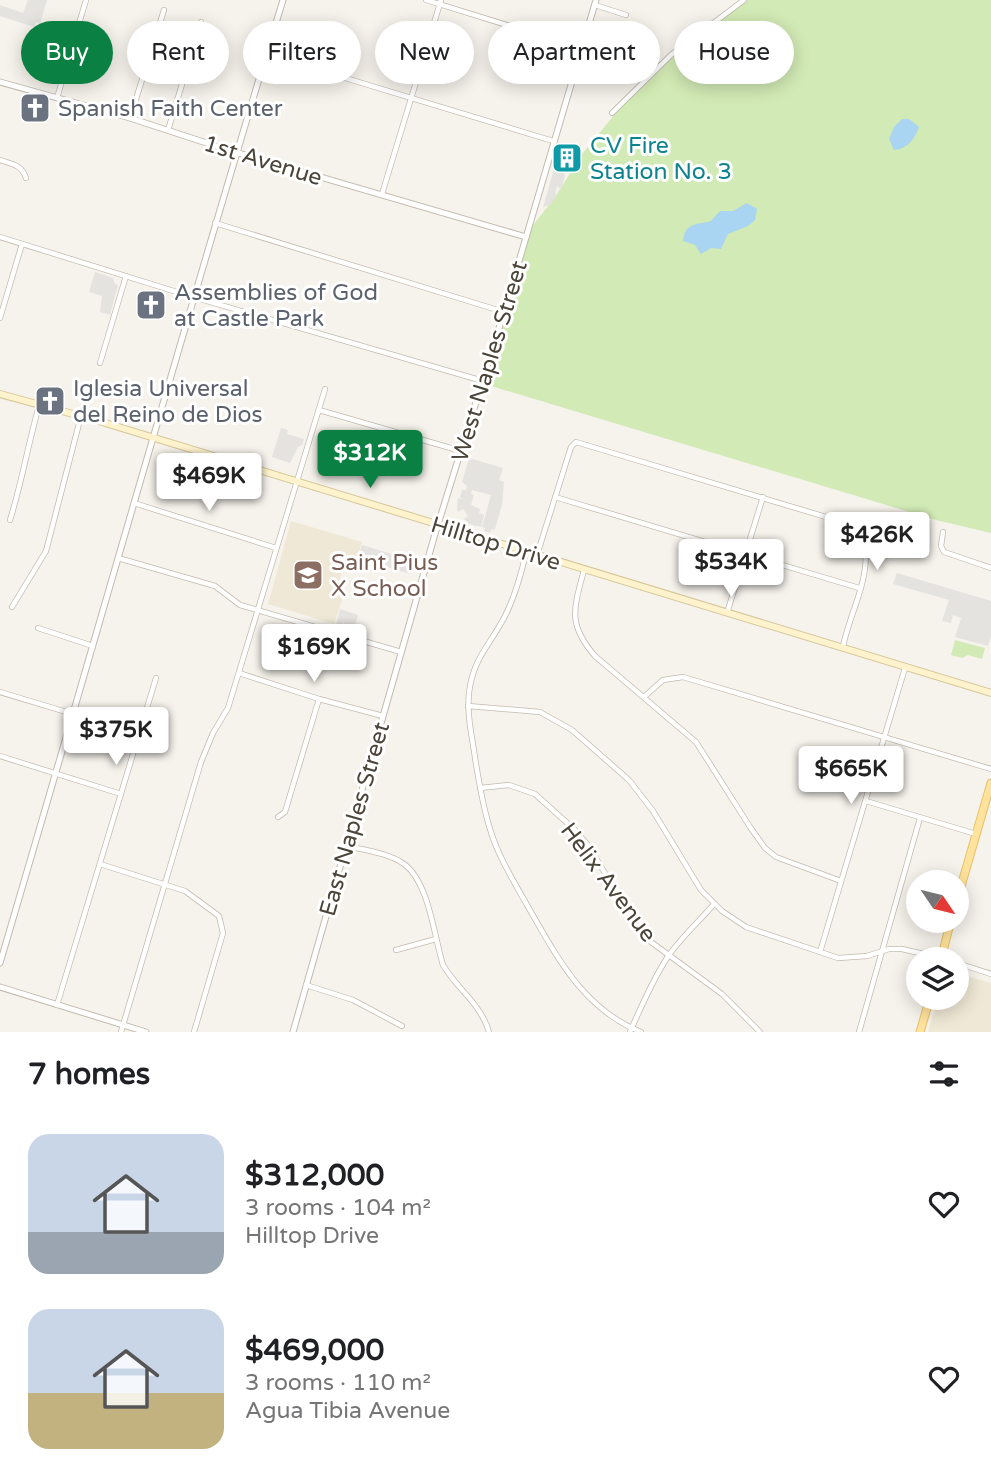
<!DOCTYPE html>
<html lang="en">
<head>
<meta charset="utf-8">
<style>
  :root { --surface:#fff; --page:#f2f2f2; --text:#202124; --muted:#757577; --accent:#0b8043 }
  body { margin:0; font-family:"Varela Round",sans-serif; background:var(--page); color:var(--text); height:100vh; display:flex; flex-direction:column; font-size:26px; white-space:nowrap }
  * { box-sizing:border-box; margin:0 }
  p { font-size:23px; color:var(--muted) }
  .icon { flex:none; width:38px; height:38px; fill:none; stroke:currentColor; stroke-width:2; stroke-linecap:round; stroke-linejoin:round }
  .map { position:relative; height:1032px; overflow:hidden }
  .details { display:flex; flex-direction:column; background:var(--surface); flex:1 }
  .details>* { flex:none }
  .banner { position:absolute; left:21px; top:21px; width:950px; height:63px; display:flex; gap:14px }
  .needle { width:46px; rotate:125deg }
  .buttons { position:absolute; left:906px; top:870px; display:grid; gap:14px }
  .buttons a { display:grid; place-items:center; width:63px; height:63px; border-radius:50%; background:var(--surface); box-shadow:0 4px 18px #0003; font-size:35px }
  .price { position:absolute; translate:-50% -60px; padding:0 16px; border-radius:7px; background:#fff; color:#222; font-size:23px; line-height:46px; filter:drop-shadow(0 2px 4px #0008) }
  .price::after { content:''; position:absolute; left:50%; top:42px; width:21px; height:16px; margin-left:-10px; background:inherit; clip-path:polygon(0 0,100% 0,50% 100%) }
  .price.selected { background:var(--accent); color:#fff }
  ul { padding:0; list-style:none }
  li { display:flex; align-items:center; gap:21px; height:175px; padding:0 28px }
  li span { display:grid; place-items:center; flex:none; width:196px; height:140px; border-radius:21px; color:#555 }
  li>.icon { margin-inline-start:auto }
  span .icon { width:84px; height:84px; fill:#fffc; stroke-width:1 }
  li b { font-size:30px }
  h2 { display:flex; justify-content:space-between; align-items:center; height:84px; padding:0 28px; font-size:30px }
  .tag { padding:0 24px; border-radius:32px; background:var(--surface); box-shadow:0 4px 18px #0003; font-size:24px; line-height:63px }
  .tag.selected { background:var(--accent); color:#fff }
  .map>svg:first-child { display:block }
  .education { fill:#efe8d6 }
  .green { fill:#d2eab5 }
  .parking { fill:#e5e3e0 }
  .water { fill:#a9d4f2 }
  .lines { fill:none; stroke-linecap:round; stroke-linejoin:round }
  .minor-casing { stroke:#c2bbae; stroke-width:6 }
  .tertiary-casing { stroke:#c2bbae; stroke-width:7 }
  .secondary-casing { stroke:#d6c79b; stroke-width:8 }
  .primary-casing { stroke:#e6c16a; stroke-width:9 }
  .minor { stroke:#fff; stroke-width:4.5 }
  .tertiary { stroke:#fff; stroke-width:5 }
  .secondary { stroke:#fff3cd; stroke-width:6 }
  .primary { stroke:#ffe39c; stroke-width:7 }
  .labels { text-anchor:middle; stroke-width:6; stroke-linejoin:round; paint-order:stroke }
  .worship-label { font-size:23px; fill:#5b616d; stroke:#fff; text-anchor:start }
  .culture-label { font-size:23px; fill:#0d838f; stroke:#fff; text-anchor:start }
  .street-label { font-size:23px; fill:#4b4439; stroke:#fff }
  .education-label { font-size:23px; fill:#785e54; stroke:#fff; text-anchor:start }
</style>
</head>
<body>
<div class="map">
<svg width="991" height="1032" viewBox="0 0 991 1032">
  <rect width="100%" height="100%" fill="#f6f3ec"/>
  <g class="education">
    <path d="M291,521L362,542L357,559L346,556L337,590L342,600L334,624L268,604Z"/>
    <path d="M957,973L991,983V1032H928L938,998H957Z"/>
  </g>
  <g class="green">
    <path d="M744,0H991V533L936,520L491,386L490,351L524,237L555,197L583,153L624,103L662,64Z"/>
    <path d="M955,640L985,648L982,659L968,655L962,658L951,655Z"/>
  </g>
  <g class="parking">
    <path d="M28,0H47L40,24L36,22L34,27L0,16V5L23,13Z"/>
    <path d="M559,166L565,175L561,190L557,186L555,194L557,195L550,205L543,207L554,169Z"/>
    <path d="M95,272L113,278L115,284L118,285L110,315L100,312L102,296L89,292Z"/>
    <path d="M281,428L288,430L287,434L304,439L302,445L298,447L290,463L272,457Z"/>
    <path d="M469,458L503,468L499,480L504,482L502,505L495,529L491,530L490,533L484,531L485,528L482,527L491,495L472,490L471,494L474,495L471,505L480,509L479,513L484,515L481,527L469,524L464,519L468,516L463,509L458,512L457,509L458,498L463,500L460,497L462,490H466L467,486L462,482Z"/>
    <path d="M362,545L415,561L411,574L358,559Z"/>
    <path d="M897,573L991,601V636L988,646L955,637L961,618L953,615L951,623L942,621L949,600L893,584Z"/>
    <path d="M340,609L358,615L354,628L344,625L343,621L341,627L336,625Z"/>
  </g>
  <g class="water">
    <path d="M902,119H909L919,127C915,139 907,149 894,150L889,139L894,127Z"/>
    <path d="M747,203L757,209L755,220L748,226L728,234L721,249L711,248L701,254L695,245L683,241C685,222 697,225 711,221L720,211H733Z"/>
  </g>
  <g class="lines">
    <g class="minor-casing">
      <g id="minor">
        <path d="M426,0L581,48"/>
        <path d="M595,5L626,15"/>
        <path d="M266,54L553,141"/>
        <path d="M57,98L86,0"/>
        <path d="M612,113L671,55L744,0"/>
        <path d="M130,118L164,10"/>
        <path d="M168,130L201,22"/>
        <path d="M0,160C12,164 22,165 26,178"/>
        <path d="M382,194L441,0"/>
        <path d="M215,223L504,312"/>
        <path d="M0,237L193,297L483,381"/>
        <path d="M0,318L22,244"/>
        <path d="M100,363L126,276"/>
        <path d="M319,410L461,451"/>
        <path d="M555,497L859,588"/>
        <path d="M134,503L276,548"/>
        <path d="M10,520C22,482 28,444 39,406"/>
        <path d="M943,532L941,546L944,552L991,568"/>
        <path d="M526,553C521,575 515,597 504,618C489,646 473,659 469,693C467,713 471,732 474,751C478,777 482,804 490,829C498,856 513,880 527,905C557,957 583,1009 641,1032"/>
        <path d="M537,555L571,447L576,442L846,523C889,547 849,610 843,647"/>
        <path d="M118,558L215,586L240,605L401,652"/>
        <path d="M584,570C574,608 567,624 595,656L696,742L750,827L765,848L776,857L841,881"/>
        <path d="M12,607L46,551L81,416"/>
        <path d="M727,613L763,497"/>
        <path d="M38,628L93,646"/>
        <path d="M239,673L319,699L383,716"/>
        <path d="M0,692L73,714"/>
        <path d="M644,697L663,680L683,677L991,769"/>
        <path d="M468,706L540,712L572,730L629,780L653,811L701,890L722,911L746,927L838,958L867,956L889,949H902L945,959"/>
        <path d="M0,756L121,794"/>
        <path d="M480,788L509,785L535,794L574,829L588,845L632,918L651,942L722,994L760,1032"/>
        <path d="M866,801L976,834"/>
        <path d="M278,817L285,812L319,699"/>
        <path d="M347,846C364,850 389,853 404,864C429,882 434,936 443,965C457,989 481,1004 489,1032"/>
        <path d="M100,864L185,891L219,916L223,933L194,1032"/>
        <path d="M396,950L436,939"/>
        <path d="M820,952L905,668"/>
        <path d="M957,963L991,974"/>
        <path d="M306,985L353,1000L402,1026"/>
        <path d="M57,1005L156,678"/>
        <path d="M121,1032L201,762L213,733L228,708L325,389"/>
        <path d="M630,1032C641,1007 652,981 667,958C680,938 699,922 714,904"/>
        <path d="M859,1032L920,818"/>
      </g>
    </g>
    <g class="tertiary-casing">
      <g id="tertiary">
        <path d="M0,82L130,118L228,150L526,237"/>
        <path d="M0,963C95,642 185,320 283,0"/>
        <path d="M0,987L146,1032"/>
        <path d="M293,1032L435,534L504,312L596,0"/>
      </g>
    </g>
    <g class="secondary-casing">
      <path id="secondary" d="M0,394L102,422L991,693"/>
    </g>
    <g class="primary-casing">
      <g id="primary">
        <path d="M957,900L991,783"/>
        <path d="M941,959L951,920"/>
        <path d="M920,1032L930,998"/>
      </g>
    </g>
    <use href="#minor" class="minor"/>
    <use href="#tertiary" class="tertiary"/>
    <use href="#secondary" class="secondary"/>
    <use href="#primary" class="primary"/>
  </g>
  <defs>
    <g id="church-square" transform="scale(1.575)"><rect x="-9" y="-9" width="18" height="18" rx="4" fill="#6b7280" stroke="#fff"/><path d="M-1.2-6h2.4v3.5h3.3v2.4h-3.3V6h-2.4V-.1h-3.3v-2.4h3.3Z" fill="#fff"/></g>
    <g id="building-square" transform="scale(1.575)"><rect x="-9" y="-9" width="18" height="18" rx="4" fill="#0f9aa8" stroke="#fff"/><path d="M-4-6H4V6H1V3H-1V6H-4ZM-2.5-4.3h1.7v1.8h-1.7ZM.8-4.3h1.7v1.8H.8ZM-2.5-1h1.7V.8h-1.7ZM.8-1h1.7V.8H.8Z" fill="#fff"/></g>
    <g id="school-square" transform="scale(1.575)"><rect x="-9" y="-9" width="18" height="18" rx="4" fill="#8d6e63" stroke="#fff"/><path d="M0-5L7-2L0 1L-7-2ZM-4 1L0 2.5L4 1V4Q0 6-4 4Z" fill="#fff"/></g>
  </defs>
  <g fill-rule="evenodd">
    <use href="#church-square" x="35" y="108"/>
    <use href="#building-square" x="567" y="158"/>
    <use href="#church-square" x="151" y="305"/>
    <use href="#church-square" x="50" y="401"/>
    <use href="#school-square" x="308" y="575"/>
  </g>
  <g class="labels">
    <g class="worship-label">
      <text x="58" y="116">Spanish Faith Center</text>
      <text x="174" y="300">Assemblies of God<tspan x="174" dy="26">at Castle Park</tspan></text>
      <text x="73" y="396">Iglesia Universal<tspan x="73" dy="26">del Reino de Dios</tspan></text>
    </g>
    <g class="culture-label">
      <text x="590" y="153">CV Fire<tspan x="590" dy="26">Station No. 3</tspan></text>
    </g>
    <g class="street-label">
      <text transform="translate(263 160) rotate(17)" y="8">1st Avenue</text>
      <text transform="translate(489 361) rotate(-73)" y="8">West Naples Street</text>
      <text transform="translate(496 543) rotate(17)" y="8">Hilltop Drive</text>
      <text transform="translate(354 819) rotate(-74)" y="8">East Naples Street</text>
      <text transform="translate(609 882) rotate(53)" y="8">Helix Avenue</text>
    </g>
    <g class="education-label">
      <text x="331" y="570">Saint Pius<tspan x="331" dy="26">X School</tspan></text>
    </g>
  </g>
</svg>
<div class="buttons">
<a><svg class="needle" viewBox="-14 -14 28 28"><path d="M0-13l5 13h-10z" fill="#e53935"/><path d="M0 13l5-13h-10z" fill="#757577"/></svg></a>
<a><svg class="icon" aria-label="layers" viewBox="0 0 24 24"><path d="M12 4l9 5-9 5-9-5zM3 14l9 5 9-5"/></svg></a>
</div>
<b class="price selected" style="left:370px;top:490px">$312K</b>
<b class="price" style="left:209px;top:513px">$469K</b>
<b class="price" style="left:877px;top:572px">$426K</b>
<b class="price" style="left:731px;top:599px">$534K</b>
<b class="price" style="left:314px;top:684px">$169K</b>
<b class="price" style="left:116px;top:767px">$375K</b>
<b class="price" style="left:851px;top:806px">$665K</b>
<div class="banner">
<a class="tag selected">Buy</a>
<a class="tag">Rent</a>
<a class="tag">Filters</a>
<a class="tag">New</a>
<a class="tag">Apartment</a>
<a class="tag">House</a>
</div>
</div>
<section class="details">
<h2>7 homes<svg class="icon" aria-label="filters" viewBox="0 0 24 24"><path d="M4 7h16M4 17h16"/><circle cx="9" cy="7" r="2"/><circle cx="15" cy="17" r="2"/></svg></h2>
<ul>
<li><span style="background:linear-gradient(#c9d6e8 70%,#9aa5b1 0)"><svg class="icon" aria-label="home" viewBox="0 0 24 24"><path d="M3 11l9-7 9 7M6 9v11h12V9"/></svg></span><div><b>$312,000</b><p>3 rooms · 104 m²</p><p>Hilltop Drive</p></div><svg class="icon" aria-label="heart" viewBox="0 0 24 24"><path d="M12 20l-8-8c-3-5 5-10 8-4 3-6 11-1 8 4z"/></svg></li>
<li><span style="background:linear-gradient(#c9d6e8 60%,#c2b280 0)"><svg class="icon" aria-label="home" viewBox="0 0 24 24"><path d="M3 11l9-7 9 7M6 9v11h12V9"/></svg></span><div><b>$469,000</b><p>3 rooms · 110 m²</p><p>Agua Tibia Avenue</p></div><svg class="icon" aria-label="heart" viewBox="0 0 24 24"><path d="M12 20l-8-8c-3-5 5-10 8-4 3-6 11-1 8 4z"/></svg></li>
</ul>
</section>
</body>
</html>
